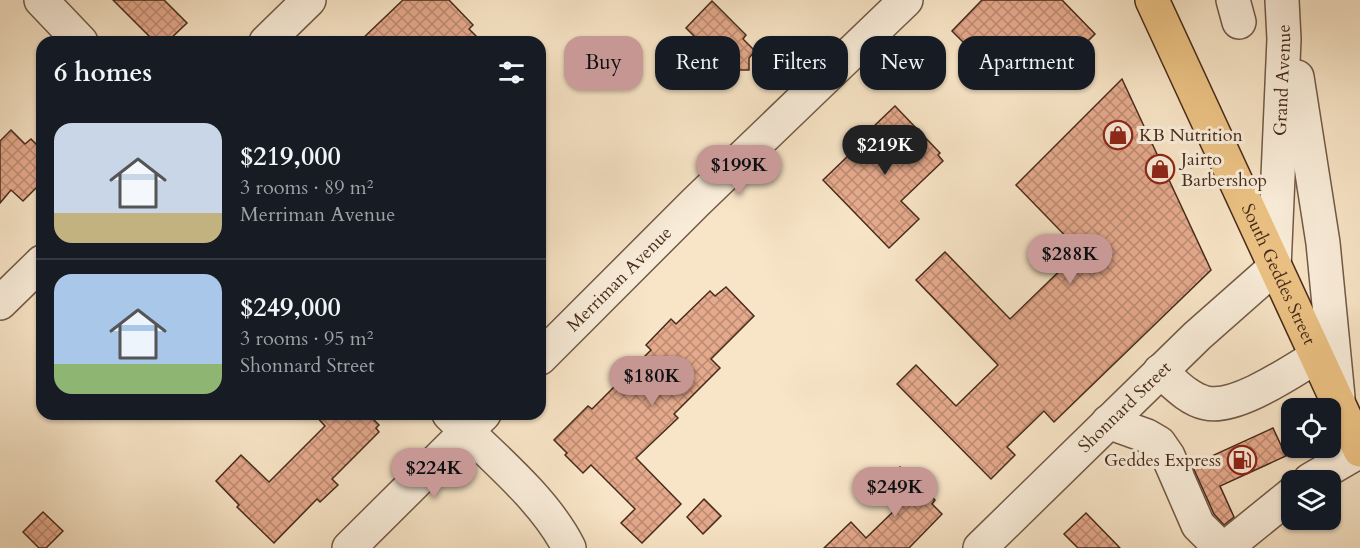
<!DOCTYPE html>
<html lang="en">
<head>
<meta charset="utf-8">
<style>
  :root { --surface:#171b24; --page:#242831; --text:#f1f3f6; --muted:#9ea1a6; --line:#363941; --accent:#c59692 }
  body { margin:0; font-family:Cardo,serif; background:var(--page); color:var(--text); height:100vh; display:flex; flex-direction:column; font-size:22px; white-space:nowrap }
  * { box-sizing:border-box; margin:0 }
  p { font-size:20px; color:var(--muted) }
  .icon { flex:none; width:33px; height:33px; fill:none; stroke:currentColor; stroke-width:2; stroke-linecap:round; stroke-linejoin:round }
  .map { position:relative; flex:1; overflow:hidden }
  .panel { position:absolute; left:36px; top:36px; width:510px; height:384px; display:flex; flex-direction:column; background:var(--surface); border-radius:18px; box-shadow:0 2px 4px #0004 }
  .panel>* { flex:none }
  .banner { position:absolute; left:564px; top:36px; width:570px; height:54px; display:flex; gap:12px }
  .tools { position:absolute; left:1281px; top:398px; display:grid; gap:12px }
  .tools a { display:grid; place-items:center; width:60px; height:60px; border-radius:12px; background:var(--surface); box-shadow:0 2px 4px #0004; font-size:30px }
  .price { position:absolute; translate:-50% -51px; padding:0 14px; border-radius:21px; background:var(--accent); color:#111; font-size:20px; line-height:39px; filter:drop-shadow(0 2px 3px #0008) }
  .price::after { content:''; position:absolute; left:50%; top:36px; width:18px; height:14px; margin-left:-9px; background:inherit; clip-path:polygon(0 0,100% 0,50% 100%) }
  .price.selected { background:#222; color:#fff }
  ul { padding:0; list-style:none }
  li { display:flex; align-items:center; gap:18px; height:150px; padding:0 18px }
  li+li { border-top:2px solid var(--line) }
  li span { display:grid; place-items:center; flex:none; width:168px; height:120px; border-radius:18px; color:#555 }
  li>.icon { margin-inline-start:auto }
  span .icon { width:72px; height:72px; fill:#fffc; stroke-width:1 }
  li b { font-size:26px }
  h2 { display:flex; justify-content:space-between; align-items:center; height:72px; padding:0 18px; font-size:26px }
  .pill { padding:0 21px; border-radius:18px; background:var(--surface); box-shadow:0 2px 4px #0004; font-size:21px; line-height:54px }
  .pill.selected { background:var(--accent); color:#111 }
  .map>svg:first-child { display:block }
  .building { fill:url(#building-cross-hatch); stroke:#472b1b; stroke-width:1.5 }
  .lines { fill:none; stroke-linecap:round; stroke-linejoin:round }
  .minor-casing { stroke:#735a46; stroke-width:36 }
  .major-casing { stroke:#472b1b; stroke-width:36 }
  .minor { stroke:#faeedb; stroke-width:33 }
  .major { stroke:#ecc284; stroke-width:33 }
  .labels { text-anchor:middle; stroke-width:6; stroke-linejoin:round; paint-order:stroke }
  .street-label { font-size:18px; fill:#472b1b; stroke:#faeedb }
  .poi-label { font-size:18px; fill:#472b1b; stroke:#faeedb; text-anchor:start }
</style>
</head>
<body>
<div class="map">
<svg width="1360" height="548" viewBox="0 0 1360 548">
  <defs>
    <pattern id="building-cross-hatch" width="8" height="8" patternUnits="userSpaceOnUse" patternTransform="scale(1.5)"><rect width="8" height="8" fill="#e5a98c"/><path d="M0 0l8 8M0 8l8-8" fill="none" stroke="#bb8a72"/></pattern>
  </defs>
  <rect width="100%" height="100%" fill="#f8e5c7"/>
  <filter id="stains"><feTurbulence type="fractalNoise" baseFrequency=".00333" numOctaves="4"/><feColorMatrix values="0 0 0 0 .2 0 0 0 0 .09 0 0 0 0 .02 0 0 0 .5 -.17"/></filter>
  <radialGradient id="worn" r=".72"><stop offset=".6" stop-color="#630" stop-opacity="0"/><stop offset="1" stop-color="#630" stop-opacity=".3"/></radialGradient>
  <g class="building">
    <path d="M113,0H164L187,23L167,42H155Z"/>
    <path d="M403,0H449L473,25L469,29L482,42H359Z"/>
    <path d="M982,0H1062L1095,34L1045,84L1007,46L987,66L952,31Z"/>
    <path d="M712,1L746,35L743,39L755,51L749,58V70H728L686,28Z"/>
    <path d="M1122,79L1211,270L1054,422L1044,411L1007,447L1015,455L991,479L897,384L916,365L956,406L998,365L916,280L945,252L1010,319L1080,251L1016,185Z"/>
    <path d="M895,106L940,153L938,155L943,161L901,201L919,219L889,248L823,180L874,131L871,129Z"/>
    <path d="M11,130L25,144L31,139L42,150V182L23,201L11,190L0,203V141Z"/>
    <path d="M726,287L754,316L711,359L720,368L674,414L678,418L636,458L681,504L642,543L621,523L635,509L591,465L583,473L565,455L567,453L554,440L588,406L592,409L651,350L646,345L671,319L676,324L710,291L715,296Z"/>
    <path d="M314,414H368L379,425L376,428L379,432L332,479L338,485L320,502L317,499L274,543L237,507L239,505L216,481L241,455L269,482L325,426Z"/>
    <path d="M1273,428L1286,456L1220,486L1234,517L1224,525L1214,514L1192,465Z"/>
    <path d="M900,467L935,500L932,504L942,514L909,548H824L851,522L866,538L898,507L879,488Z"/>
    <path d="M704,499L721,516L703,534L687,517Z"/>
    <path d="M43,512L63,531L46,548H39L23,532Z"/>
    <path d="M1086,513L1120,548H1078L1064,534Z"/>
  </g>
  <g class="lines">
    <g class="minor-casing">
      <g id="minor">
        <path d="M41,0L81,42"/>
        <path d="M1233,0L1239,22"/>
        <path d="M266,42L309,0"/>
        <path d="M1297,77L1323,243L1338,397"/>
        <path d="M0,303L42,262"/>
        <path id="s1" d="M540,358L695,203L906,0"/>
        <path d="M1160,371C1174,383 1188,399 1206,403C1236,410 1292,371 1317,356"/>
        <path d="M449,414C488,453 545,499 569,548"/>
        <path d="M1108,422L1147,436L1159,443L1168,456L1198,525L1220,547L1229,545L1292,494"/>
        <path d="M1310,480L1360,451"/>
        <path d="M349,548L484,414"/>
        <path id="s2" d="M980,548L1197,336L1274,268L1284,39L1282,0"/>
      </g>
    </g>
    <g class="major-casing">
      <g id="major">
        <path id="s3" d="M1152,0L1360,450"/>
      </g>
    </g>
    <use href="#minor" class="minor"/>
    <use href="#major" class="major"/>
  </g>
  <defs>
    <g id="shop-ring" transform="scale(1.5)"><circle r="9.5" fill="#faeedb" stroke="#8f2418" stroke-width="1.5"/><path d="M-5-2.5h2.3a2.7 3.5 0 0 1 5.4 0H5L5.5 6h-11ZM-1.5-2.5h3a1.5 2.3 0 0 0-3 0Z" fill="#8f2418"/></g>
    <g id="fuel-ring" transform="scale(1.5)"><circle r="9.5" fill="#faeedb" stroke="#8f2418" stroke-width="1.5"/><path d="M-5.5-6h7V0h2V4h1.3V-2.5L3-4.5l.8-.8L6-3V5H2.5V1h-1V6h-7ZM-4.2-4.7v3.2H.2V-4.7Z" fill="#8f2418"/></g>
  </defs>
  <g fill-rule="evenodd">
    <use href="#shop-ring" x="1118" y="135"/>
    <use href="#shop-ring" x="1160" y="169"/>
    <use href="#fuel-ring" x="1242" y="460"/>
  </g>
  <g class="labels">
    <g class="street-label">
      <text dy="6" stroke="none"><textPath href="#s2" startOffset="594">Grand Avenue</textPath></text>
      <text dy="6" stroke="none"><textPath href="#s3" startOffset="302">South Geddes Street</textPath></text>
      <text dy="6" stroke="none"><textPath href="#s1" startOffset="112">Merriman Avenue</textPath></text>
      <text dy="6" stroke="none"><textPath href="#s2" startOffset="202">Shonnard Street</textPath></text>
    </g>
    <g class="poi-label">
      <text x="1139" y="141">KB Nutrition</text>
      <text x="1181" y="165">Jairto<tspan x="1181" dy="21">Barbershop</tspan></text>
      <text x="1221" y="466" text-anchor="end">Geddes Express</text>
    </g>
  </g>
  <rect width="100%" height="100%" filter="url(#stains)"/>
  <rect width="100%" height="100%" fill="url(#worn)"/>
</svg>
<div class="tools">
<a><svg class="icon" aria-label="locate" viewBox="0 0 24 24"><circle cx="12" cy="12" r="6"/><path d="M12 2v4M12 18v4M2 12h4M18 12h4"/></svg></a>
<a><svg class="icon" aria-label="layers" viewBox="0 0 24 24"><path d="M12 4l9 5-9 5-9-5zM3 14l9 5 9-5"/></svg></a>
</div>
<b class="price selected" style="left:885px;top:176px">$219K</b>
<b class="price" style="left:739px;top:196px">$199K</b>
<b class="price" style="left:1070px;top:285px">$288K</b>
<b class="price" style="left:652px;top:407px">$180K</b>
<b class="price" style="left:434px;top:499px">$224K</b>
<b class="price" style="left:895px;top:518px">$249K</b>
<div class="banner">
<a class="pill selected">Buy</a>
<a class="pill">Rent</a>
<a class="pill">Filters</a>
<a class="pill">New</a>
<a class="pill">Apartment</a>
</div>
<section class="panel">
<h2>6 homes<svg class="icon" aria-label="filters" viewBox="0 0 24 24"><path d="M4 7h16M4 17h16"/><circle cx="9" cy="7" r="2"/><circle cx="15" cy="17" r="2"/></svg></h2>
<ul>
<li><span style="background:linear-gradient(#c9d6e8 75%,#c2b280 0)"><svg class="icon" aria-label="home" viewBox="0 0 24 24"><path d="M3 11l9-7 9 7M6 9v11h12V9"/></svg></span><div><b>$219,000</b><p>3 rooms · 89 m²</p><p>Merriman Avenue</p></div></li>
<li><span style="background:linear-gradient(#a9c7e8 75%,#8fb573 0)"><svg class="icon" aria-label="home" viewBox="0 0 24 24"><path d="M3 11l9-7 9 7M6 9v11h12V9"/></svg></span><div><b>$249,000</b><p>3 rooms · 95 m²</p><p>Shonnard Street</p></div></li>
</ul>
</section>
</div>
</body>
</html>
